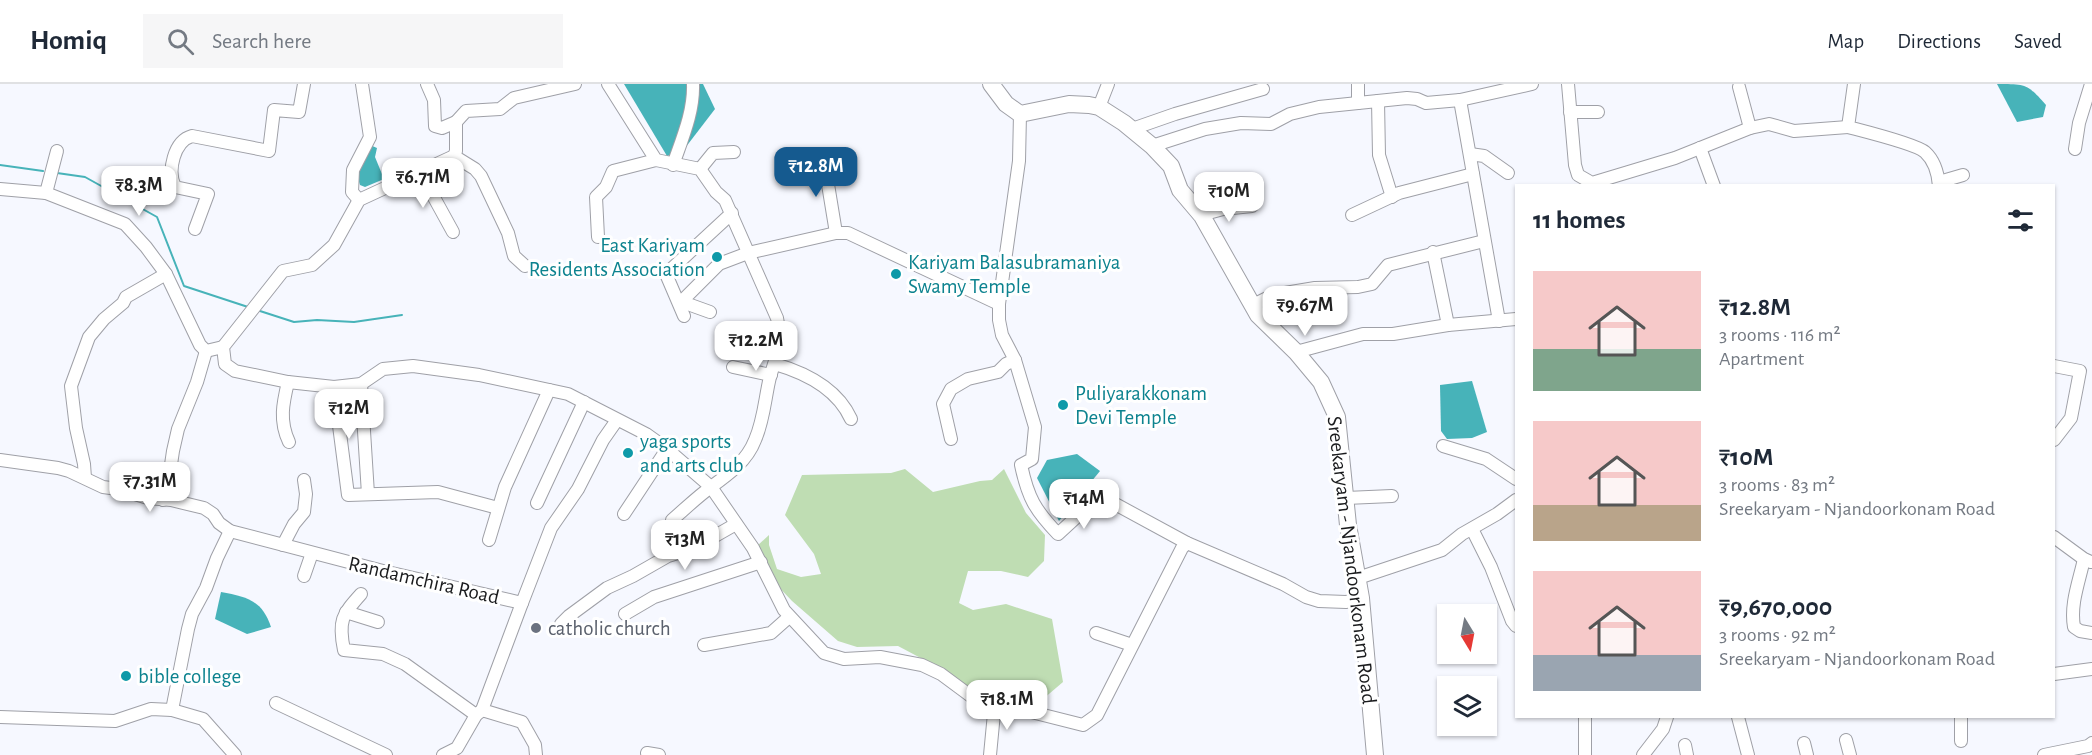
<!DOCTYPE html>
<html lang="en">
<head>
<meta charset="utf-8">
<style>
  :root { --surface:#fff; --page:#f6f6f7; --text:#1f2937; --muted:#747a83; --line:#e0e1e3; --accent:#155a8f }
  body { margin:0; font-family:"Alegreya Sans",sans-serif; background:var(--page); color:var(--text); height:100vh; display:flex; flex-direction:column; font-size:22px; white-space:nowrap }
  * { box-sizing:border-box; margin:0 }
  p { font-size:20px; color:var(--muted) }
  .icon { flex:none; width:33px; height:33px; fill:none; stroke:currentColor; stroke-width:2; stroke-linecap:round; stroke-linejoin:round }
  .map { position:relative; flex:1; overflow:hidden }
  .side { position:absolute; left:1515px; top:100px; width:540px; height:534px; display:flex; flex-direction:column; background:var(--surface); border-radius:0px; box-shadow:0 2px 4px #0004 }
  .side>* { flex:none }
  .needle { width:39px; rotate:170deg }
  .buttons { position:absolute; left:1437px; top:520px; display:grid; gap:12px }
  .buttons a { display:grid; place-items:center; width:60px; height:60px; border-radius:0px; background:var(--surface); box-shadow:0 2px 4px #0004; font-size:30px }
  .price { position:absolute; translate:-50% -51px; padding:0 14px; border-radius:12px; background:#fff; color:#222; font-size:20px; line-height:39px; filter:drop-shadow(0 2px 3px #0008) }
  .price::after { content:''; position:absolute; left:50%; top:36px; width:18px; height:14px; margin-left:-9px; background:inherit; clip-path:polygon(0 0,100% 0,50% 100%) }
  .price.selected { background:var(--accent); color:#fff }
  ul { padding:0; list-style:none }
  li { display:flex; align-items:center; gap:18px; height:150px; padding:0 18px }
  li span { display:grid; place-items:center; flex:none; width:168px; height:120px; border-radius:0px; color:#555 }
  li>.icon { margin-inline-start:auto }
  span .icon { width:72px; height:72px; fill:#fffc; stroke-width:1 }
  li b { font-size:26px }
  h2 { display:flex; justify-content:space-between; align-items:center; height:72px; padding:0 18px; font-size:26px }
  header { display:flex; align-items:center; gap:36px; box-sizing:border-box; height:84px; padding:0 30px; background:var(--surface); border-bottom:2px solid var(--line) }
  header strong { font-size:28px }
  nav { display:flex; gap:33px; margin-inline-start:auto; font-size:21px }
  .search { width:420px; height:54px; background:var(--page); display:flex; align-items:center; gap:15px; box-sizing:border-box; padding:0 21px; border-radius:0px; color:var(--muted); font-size:22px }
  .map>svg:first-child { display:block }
  .green { fill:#bfddb3 }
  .water { fill:#47b3b9 }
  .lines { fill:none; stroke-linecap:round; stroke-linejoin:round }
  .stream { stroke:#47b3b9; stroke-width:2 }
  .minor-casing { stroke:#9fa0a7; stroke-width:14 }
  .major-casing { stroke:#9fa0a7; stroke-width:18 }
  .minor { stroke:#fff; stroke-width:12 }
  .major { stroke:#fff; stroke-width:16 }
  .culture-dot { fill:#0f9aa8; stroke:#fff; stroke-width:2 }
  .worship-dot { fill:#6b7280; stroke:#fff; stroke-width:2 }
  .labels { text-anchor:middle; stroke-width:6; stroke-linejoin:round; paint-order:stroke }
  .culture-label { font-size:21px; fill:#0d838f; stroke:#fff; text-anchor:start }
  .street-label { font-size:21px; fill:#1a1b1d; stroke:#fff }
  .worship-label { font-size:21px; fill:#5b616d; stroke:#fff; text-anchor:start }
</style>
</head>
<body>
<header>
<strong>Homiq</strong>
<div class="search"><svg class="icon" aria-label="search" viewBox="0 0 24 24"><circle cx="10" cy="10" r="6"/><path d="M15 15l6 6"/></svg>Search here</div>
<nav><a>Map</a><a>Directions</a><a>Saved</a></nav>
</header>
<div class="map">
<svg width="2092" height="671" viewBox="0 0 2092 671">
  <rect width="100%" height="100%" fill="#f6f8ff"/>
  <path class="green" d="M905,385L933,408L980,397L992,396L1004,385L1026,429L1045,451L1044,477L1028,493L1001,487H968L959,519L973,526L1006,520L1052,535L1063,598L1036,621L1000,618L977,609L932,580L898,562L857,563L838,557L792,517L775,499L756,463L769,451V461L777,485L801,493L821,490L814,470L785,431L802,391L891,389Z"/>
  <g class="water">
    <path d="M624,0H703L715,25L682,68L667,72Z"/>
    <path d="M1997,0C2027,0 2027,0 2046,21L2043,33L2017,38Z"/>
    <path d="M370,61L377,64L375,73L384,95L365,103L360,101C355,84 360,75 370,61Z"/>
    <path d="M1472,297L1487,348L1472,354L1447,355L1441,347L1440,301Z"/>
    <path d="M1077,370L1100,387L1059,437L1037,394L1047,376Z"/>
    <path d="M221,508C247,513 262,516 271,543L247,550L215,535Z"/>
  </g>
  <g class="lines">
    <g class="stream">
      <path d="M0,81L43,87"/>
      <path d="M57,89L85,93L157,133L184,202L248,223"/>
      <path d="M260,227L294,238L317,236L354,238L402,231"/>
    </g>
    <g class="minor-casing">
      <g id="minor">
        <path d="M427,0L434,16L435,42L442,44L456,38"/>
        <path d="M575,0L514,14L500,25L466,27L456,38V67L454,72L359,116L334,161L312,181L283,187L223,263L225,280L235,287L288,298L334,303L361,300L383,285L413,282L479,291L568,310L646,350L667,365L711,403L753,464L784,526L824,569L844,575L880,573L922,581L941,590L972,613L1083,641L1097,631L1182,464L1187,459"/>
        <path d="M608,0L656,76L700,85L716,108L725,116L777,234C783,260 777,269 770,293C765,313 764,336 755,356C747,377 729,390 711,403C697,413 685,425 672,436"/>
        <path d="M1358,0V19"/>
        <path d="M1568,0L1575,81L1578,91L1592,99L1675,74L1750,44L1769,40L1794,47L1848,43"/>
        <path d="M1854,0L1848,43C1863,47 1916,60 1925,68C1935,77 1938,89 1939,102"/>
        <path d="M1739,3L1750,44"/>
        <path d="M1460,16L1499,237"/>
        <path d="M1378,17L1379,71L1392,113"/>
        <path d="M1099,23L1108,0"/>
        <path d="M1570,28H1598"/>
        <path d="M1020,30L1019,77L999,220V236L1002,251L1015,276L1035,343L1032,375L1021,381C1028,414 1035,426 1058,450L1095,416L1106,415L1187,459L1283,500L1306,513L1319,517L1346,518L1361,514"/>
        <path d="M1132,45L1175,30L1263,5"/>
        <path d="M1152,62L1205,45L1241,39L1271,40L1290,30L1319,23L1407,14L1417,15L1426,19L1460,16L1532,0"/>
        <path d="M1700,64L1714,102"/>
        <path d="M2075,65L2079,39L2091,0"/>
        <path d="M1470,70L1484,72L1508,89"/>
        <path d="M454,72L475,85L481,92L508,149L514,172L525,182"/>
        <path d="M824,76L836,149"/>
        <path d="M673,81C682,55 694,28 693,0"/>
        <path d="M700,85L713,69L734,68"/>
        <path d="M420,88L453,148"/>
        <path d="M1939,98L1963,91"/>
        <path d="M0,105L46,109L125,140L146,163L166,190L200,261L206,267L223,263"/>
        <path d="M46,109L57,67"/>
        <path d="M359,116L352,108L353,86L370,53L362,0"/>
        <path d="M1201,131L1223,125L1252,122"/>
        <path d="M1352,131L1399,109L1473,90"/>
        <path d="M195,145L208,110L175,103C167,87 174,57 192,52L269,67L274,26L299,28L304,0"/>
        <path d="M598,153L596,113L606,103L613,87L656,76"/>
        <path d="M1433,168L1448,241"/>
        <path d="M1253,221L1273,211L1315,204L1358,203L1372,200L1388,181L1484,157"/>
        <path d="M710,228L685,219L684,215L719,180L748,169L836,149H848L999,220"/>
        <path d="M684,232L666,190L732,129"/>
        <path d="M1296,268L1363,250H1393L1448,241L1516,235"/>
        <path d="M775,280C806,289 837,304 851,335"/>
        <path d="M2054,282L2080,287L2071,334L2054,356"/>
        <path d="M733,283L771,291"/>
        <path d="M288,298C283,319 279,337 289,358"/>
        <path d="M361,300L368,410"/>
        <path d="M334,303L348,411L438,408L498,424"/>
        <path d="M951,355L943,320L951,305L968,295L998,288L1006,280L1015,276"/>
        <path d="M1443,362L1486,375L1516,395"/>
        <path d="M0,376L58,384L69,387L103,403L118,405L148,414L171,416L204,424L213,430L219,439L230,447L383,487L522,519L551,444L578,405L603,356L617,336"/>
        <path d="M85,394L84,380L76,344L71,302L89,253L104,235L123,219L126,213L166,190"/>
        <path d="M1346,414L1392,412"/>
        <path d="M163,416L168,401L173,367L178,345L197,298L206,267"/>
        <path d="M537,419L584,318"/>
        <path d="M624,430L667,365"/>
        <path d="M1472,445L1491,483L1512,537L1516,542"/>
        <path d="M2054,453L2084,475L2091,478"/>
        <path d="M489,456L505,403L549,306"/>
        <path d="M283,461L294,440L304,428L306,410L304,396"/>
        <path d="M2084,475C2079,498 2070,520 2074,543L2080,547L2092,549"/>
        <path d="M304,492L312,469"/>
        <path d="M1358,494L1442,466L1462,450L1497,430L1516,416"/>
        <path d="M361,510C342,531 338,537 344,566L383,570L405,580L476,631"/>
        <path d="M522,519L482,626L522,638L535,661L536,671"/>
        <path d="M346,528L378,538"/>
        <path d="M625,530L654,513L761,478"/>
        <path d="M561,540L569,532L607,504L633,492L668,472L694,464L736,440"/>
        <path d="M1096,549L1132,561"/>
        <path d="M704,561L771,549L789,533"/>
        <path d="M2054,590L2092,585"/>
        <path d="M276,619L386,671"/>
        <path d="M172,626L188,545L192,530L206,504L217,474L230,447"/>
        <path d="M0,633L115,637L151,625L172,626L203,635L235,671"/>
        <path d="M1585,633V671"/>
        <path d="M1738,633L1748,671"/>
        <path d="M1846,656L1850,671"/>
        <path d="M1961,657V633"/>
        <path d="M1804,659L1807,671"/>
        <path d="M1685,661L1687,671"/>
        <path d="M647,669L659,671"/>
        <path d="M443,671L457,664L476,631L481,627"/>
        <path d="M990,671L995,619"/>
        <path d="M1643,671L1663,645L1667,633"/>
        <path d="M2044,671L2088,662L2092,659"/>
      </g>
    </g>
    <g class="major-casing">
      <path id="major" d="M991,0L1006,20L1020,30L1069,20L1089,21L1099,23L1124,39L1152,62L1171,82L1180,106L1202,132L1258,231L1296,268L1321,298L1337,333L1348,441L1361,514L1375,671"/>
    </g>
    <use href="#minor" class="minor"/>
    <use href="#major" class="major"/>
  </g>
  <g class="culture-dot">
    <circle cx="717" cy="173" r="6"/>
    <circle cx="896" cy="190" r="6"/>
    <circle cx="1063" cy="321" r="6"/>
    <circle cx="628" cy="369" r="6"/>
    <circle cx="126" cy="592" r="6"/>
  </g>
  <circle class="worship-dot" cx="536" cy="544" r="6"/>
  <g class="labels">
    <g class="culture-label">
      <text x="705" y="168" text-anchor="end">East Kariyam<tspan x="705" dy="24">Residents Association</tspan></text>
      <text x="908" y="185">Kariyam Balasubramaniya<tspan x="908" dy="24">Swamy Temple</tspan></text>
      <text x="1075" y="316">Puliyarakkonam<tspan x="1075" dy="24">Devi Temple</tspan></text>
      <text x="640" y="364">yaga sports<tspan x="640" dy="24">and arts club</tspan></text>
      <text x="138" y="599">bible college</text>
    </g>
    <g class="street-label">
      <text transform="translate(1352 476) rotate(83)" y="7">Sreekaryam - Njandoorkonam Road</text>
      <text transform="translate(424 496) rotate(13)" y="7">Randamchira Road</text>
    </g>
    <g class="worship-label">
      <text x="548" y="551">catholic church</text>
    </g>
  </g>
</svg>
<div class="buttons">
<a><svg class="needle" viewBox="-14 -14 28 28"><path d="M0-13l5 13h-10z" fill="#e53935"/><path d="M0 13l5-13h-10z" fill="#747a83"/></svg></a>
<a><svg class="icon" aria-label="layers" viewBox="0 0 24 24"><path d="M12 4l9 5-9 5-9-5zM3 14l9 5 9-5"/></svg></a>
</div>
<b class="price selected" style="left:816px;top:114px">₹12.8M</b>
<b class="price" style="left:423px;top:125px">₹6.71M</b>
<b class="price" style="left:139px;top:133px">₹8.3M</b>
<b class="price" style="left:1229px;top:139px">₹10M</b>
<b class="price" style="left:1305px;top:253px">₹9.67M</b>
<b class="price" style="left:756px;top:288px">₹12.2M</b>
<b class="price" style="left:349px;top:356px">₹12M</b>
<b class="price" style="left:150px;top:429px">₹7.31M</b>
<b class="price" style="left:1084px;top:446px">₹14M</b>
<b class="price" style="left:685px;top:487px">₹13M</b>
<b class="price" style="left:1007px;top:647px">₹18.1M</b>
<section class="side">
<h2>11 homes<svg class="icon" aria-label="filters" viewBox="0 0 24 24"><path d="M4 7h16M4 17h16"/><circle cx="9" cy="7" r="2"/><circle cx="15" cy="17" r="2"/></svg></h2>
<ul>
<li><span style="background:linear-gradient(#f6c9c9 65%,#7fa58c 0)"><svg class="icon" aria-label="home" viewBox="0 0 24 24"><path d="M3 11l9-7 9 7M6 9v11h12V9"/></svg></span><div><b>₹12.8M</b><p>3 rooms · 116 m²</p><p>Apartment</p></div></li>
<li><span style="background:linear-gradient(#f6c9c9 70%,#b9a48a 0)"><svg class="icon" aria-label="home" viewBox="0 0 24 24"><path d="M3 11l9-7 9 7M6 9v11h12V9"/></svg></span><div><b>₹10M</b><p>3 rooms · 83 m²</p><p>Sreekaryam - Njandoorkonam Road</p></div></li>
<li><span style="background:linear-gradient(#f6c9c9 70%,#9aa5b1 0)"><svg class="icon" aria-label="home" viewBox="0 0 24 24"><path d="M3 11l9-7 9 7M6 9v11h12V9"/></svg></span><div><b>₹9,670,000</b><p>3 rooms · 92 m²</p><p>Sreekaryam - Njandoorkonam Road</p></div></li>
</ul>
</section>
</div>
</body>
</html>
